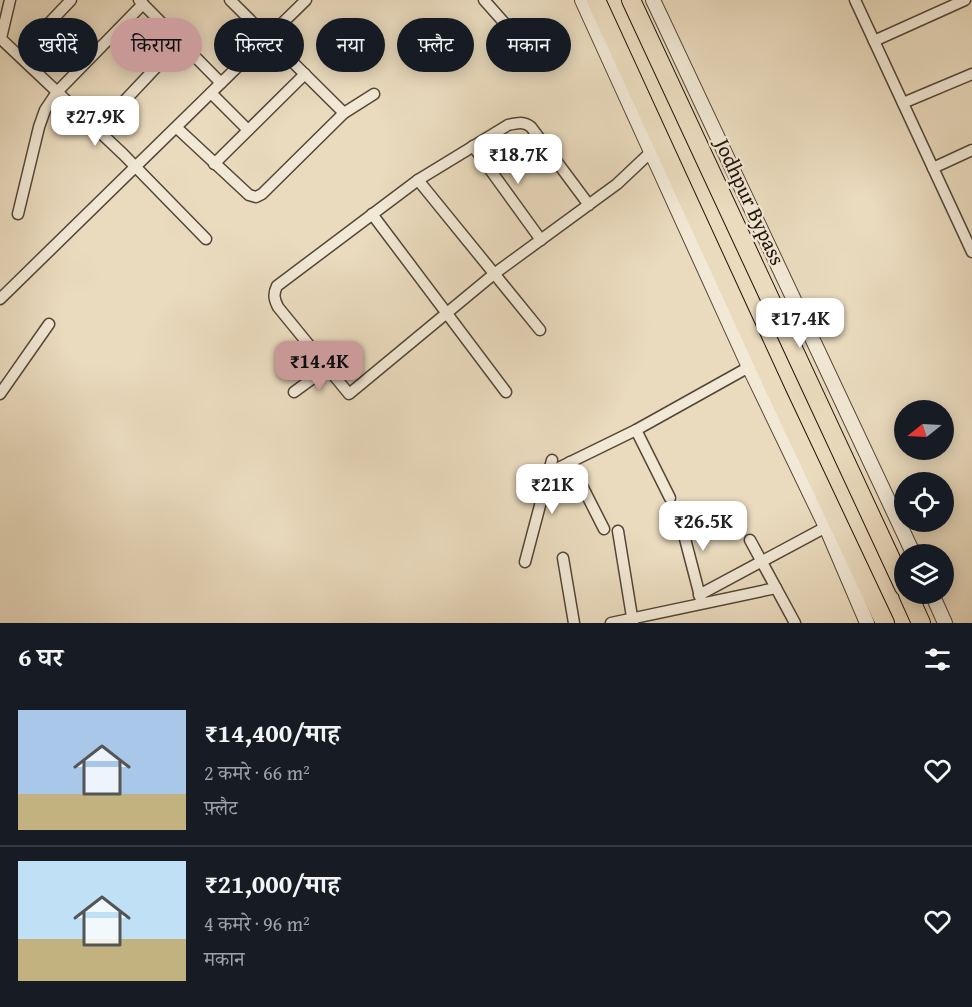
<!DOCTYPE html>
<html lang="hi">
<head>
<meta charset="utf-8">
<style>
  :root { --surface:#171b24; --page:#242831; --text:#f1f3f6; --muted:#9ea1a6; --line:#363941; --accent:#c59692 }
  body { margin:0; font-family:"Gentium Book Plus","Noto Serif Devanagari",serif; background:var(--page); color:var(--text); height:100vh; display:flex; flex-direction:column; font-size:22px; white-space:nowrap }
  * { box-sizing:border-box; margin:0 }
  p { font-size:20px; color:var(--muted) }
  .icon { flex:none; width:33px; height:33px; fill:none; stroke:currentColor; stroke-width:2; stroke-linecap:round; stroke-linejoin:round }
  .map { position:relative; height:623px; overflow:hidden }
  .details { display:flex; flex-direction:column; background:var(--surface); flex:1 }
  .details>* { flex:none }
  .hud { position:absolute; left:18px; top:18px; width:600px; height:54px; display:flex; gap:12px }
  .needle { width:39px; rotate:252deg }
  .tools { position:absolute; left:894px; top:400px; display:grid; gap:12px }
  .tools a { display:grid; place-items:center; width:60px; height:60px; border-radius:50%; background:var(--surface); box-shadow:0 3px 15px #0003; font-size:30px }
  .price { position:absolute; translate:-50% -51px; padding:0 14px; border-radius:12px; background:#fff; color:#222; font-size:20px; line-height:39px; filter:drop-shadow(0 2px 3px #0008) }
  .price::after { content:''; position:absolute; left:50%; top:36px; width:18px; height:14px; margin-left:-9px; background:inherit; clip-path:polygon(0 0,100% 0,50% 100%) }
  .price.selected { background:var(--accent); color:#111 }
  ul { padding:0; list-style:none }
  li { display:flex; align-items:center; gap:18px; height:150px; padding:0 18px }
  li+li { border-top:2px solid var(--line) }
  li span { display:grid; place-items:center; flex:none; width:168px; height:120px; border-radius:0px; color:#555 }
  li>.icon { margin-inline-start:auto }
  span .icon { width:72px; height:72px; fill:#fffc; stroke-width:1 }
  li b { font-size:26px }
  h2 { display:flex; justify-content:space-between; align-items:center; height:72px; padding:0 18px; font-size:26px }
  .chip { padding:0 21px; border-radius:27px; background:var(--surface); box-shadow:0 3px 15px #0003; font-size:21px; line-height:54px }
  .chip.selected { background:var(--accent); color:#111 }
  .map>svg:first-child { display:block }
  .lines { fill:none; stroke-linecap:round; stroke-linejoin:round }
  .minor-casing { stroke:#544638; stroke-width:13 }
  .tertiary-casing { stroke:#544638; stroke-width:16 }
  .trunk-casing { stroke:#22140c; stroke-width:20 }
  .minor { stroke:#f1e8d5; stroke-width:10 }
  .tertiary { stroke:#f1e8d5; stroke-width:14 }
  .trunk { stroke:#eadbbe; stroke-width:18 }
  .labels { text-anchor:middle; stroke-width:4.5; stroke-linejoin:round; paint-order:stroke }
  .street-label { font-size:21px; fill:#22140c; stroke:#f1e8d5 }
</style>
</head>
<body>
<div class="map">
<svg width="972" height="623" viewBox="0 0 972 623">
  <rect width="100%" height="100%" fill="#eadbbe"/>
  <filter id="stains"><feTurbulence type="fractalNoise" baseFrequency=".00333" numOctaves="4"/><feColorMatrix values="0 0 0 0 .2 0 0 0 0 .09 0 0 0 0 .02 0 0 0 .5 -.17"/></filter>
  <radialGradient id="worn" r=".72"><stop offset=".6" stop-color="#630" stop-opacity="0"/><stop offset="1" stop-color="#630" stop-opacity=".3"/></radialGradient>
  <g class="lines">
    <g class="minor-casing">
      <g id="minor">
        <path d="M139,0L221,83"/>
        <path d="M230,0L344,113"/>
        <path d="M484,0L516,36"/>
        <path d="M855,0L972,252"/>
        <path d="M0,38L123,154L206,239"/>
        <path d="M1,38L10,0"/>
        <path d="M874,41L965,0"/>
        <path d="M19,55L71,0"/>
        <path d="M211,93L248,130"/>
        <path d="M903,103L972,74"/>
        <path d="M177,128L249,195L256,197L262,194L344,113L374,94"/>
        <path d="M97,130L180,42"/>
        <path d="M473,146L541,240"/>
        <path d="M214,164L305,74"/>
        <path d="M933,168L972,150"/>
        <path d="M418,180L540,330"/>
        <path d="M589,205L531,127C524,121 517,123 508,125L418,180L277,286C273,294 274,299 278,307L349,394L494,274L617,184L652,151"/>
        <path d="M18,214L39,127L45,110L57,92L143,4"/>
        <path d="M372,214L506,392"/>
        <path d="M0,299L306,0"/>
        <path d="M294,392L327,368"/>
        <path d="M0,394L49,324"/>
        <path d="M636,430L670,498"/>
        <path d="M570,462L604,529"/>
        <path d="M548,473L636,430L749,367"/>
        <path d="M677,508L701,600"/>
        <path d="M618,531L633,623"/>
        <path d="M750,540L795,623"/>
        <path d="M563,558L574,623"/>
        <path d="M525,562L552,460"/>
        <path d="M699,595L826,527"/>
        <path d="M611,623L776,588"/>
      </g>
    </g>
    <g class="tertiary-casing">
      <g id="tertiary">
        <path d="M582,0L749,367L826,527L867,623"/>
        <path d="M653,0L914,555"/>
        <path d="M932,594L945,623"/>
      </g>
    </g>
    <g class="trunk-casing">
      <g id="trunk">
        <path d="M596,0L777,394L885,623"/>
        <path d="M631,0L904,587"/>
        <path d="M908,594L921,623"/>
      </g>
    </g>
    <use href="#minor" class="minor"/>
    <use href="#tertiary" class="tertiary"/>
    <use href="#trunk" class="trunk"/>
  </g>
  <g class="labels">
    <g class="street-label">
      <text transform="translate(750 202) rotate(65)" y="7">Jodhpur Bypass</text>
    </g>
  </g>
  <rect width="100%" height="100%" filter="url(#stains)"/>
  <rect width="100%" height="100%" fill="url(#worn)"/>
</svg>
<div class="tools">
<a><svg class="needle" viewBox="-14 -14 28 28"><path d="M0-13l5 13h-10z" fill="#e53935"/><path d="M0 13l5-13h-10z" fill="#9ea1a6"/></svg></a>
<a><svg class="icon" aria-label="locate" viewBox="0 0 24 24"><circle cx="12" cy="12" r="6"/><path d="M12 2v4M12 18v4M2 12h4M18 12h4"/></svg></a>
<a><svg class="icon" aria-label="layers" viewBox="0 0 24 24"><path d="M12 4l9 5-9 5-9-5zM3 14l9 5 9-5"/></svg></a>
</div>
<b class="price" style="left:95px;top:147px">₹27.9K</b>
<b class="price" style="left:518px;top:185px">₹18.7K</b>
<b class="price" style="left:800px;top:349px">₹17.4K</b>
<b class="price selected" style="left:319px;top:392px">₹14.4K</b>
<b class="price" style="left:552px;top:515px">₹21K</b>
<b class="price" style="left:703px;top:552px">₹26.5K</b>
<div class="hud">
<a class="chip">खरीदें</a>
<a class="chip selected">किराया</a>
<a class="chip">फ़िल्टर</a>
<a class="chip">नया</a>
<a class="chip">फ़्लैट</a>
<a class="chip">मकान</a>
</div>
</div>
<section class="details">
<h2>6 घर<svg class="icon" aria-label="filters" viewBox="0 0 24 24"><path d="M4 7h16M4 17h16"/><circle cx="9" cy="7" r="2"/><circle cx="15" cy="17" r="2"/></svg></h2>
<ul>
<li><span style="background:linear-gradient(#a9c7e8 70%,#c2b280 0)"><svg class="icon" aria-label="home" viewBox="0 0 24 24"><path d="M3 11l9-7 9 7M6 9v11h12V9"/></svg></span><div><b>₹14,400/माह</b><p>2 कमरे · 66 m²</p><p>फ़्लैट</p></div><svg class="icon" aria-label="heart" viewBox="0 0 24 24"><path d="M12 20l-8-8c-3-5 5-10 8-4 3-6 11-1 8 4z"/></svg></li>
<li><span style="background:linear-gradient(#bfe0f5 65%,#c2b280 0)"><svg class="icon" aria-label="home" viewBox="0 0 24 24"><path d="M3 11l9-7 9 7M6 9v11h12V9"/></svg></span><div><b>₹21,000/माह</b><p>4 कमरे · 96 m²</p><p>मकान</p></div><svg class="icon" aria-label="heart" viewBox="0 0 24 24"><path d="M12 20l-8-8c-3-5 5-10 8-4 3-6 11-1 8 4z"/></svg></li>
</ul>
</section>
</body>
</html>
